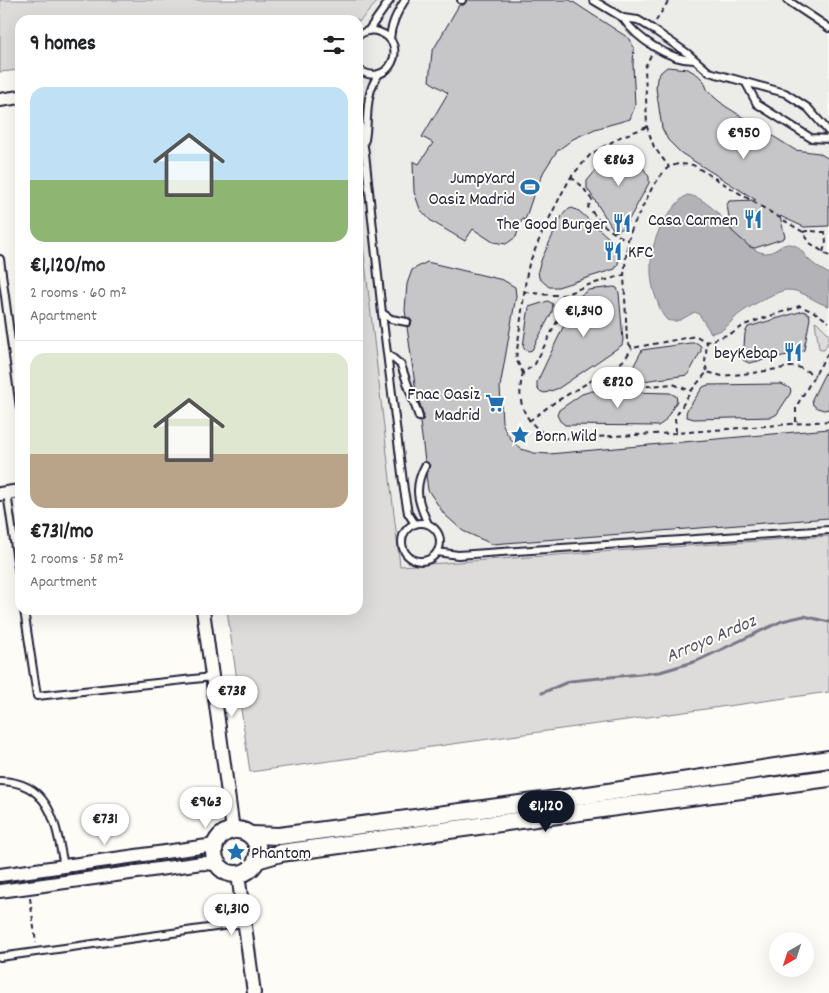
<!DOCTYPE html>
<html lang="en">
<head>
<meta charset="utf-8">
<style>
  :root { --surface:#fff; --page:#f2f2f2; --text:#202124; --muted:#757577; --line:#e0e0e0; --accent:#111827 }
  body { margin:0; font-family:Dekko,sans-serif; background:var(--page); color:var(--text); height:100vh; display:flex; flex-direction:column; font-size:19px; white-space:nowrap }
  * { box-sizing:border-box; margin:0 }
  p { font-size:16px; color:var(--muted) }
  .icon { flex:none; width:28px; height:28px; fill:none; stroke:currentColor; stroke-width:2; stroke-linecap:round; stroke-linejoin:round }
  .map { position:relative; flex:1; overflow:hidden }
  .details { position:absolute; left:15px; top:15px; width:348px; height:600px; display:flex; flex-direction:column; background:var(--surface); border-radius:15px; box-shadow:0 5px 20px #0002 }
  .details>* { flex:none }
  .needle { width:32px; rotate:219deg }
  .tools { position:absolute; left:769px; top:932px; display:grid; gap:10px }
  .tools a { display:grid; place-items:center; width:45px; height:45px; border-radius:50%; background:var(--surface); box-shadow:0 5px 20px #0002; font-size:25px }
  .price { position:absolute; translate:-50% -42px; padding:0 11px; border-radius:18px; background:#fff; color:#222; font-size:16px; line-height:32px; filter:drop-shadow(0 1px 2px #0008) }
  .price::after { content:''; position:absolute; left:50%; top:30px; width:15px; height:11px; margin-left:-8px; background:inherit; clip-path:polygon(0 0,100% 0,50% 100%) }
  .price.active { background:var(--accent); color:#fff }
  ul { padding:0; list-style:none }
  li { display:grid; align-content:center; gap:10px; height:265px; padding:0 15px }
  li+li { border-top:1px solid var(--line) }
  li span { display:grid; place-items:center; height:155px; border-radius:15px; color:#555 }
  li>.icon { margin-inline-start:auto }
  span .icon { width:90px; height:90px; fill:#fffc; stroke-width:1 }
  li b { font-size:21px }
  h2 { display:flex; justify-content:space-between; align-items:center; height:60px; padding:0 15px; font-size:21px }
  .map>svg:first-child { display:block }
  .built { fill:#ecece9 }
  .green { fill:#dddcdb; stroke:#807f8b }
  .water { fill:#b2b2b7; stroke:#787885 }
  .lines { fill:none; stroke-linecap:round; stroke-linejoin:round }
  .stream { stroke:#787885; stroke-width:3 }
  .building { fill:#c6c6c8; stroke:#22223b }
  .service-casing { stroke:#22223b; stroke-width:10 }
  .minor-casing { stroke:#22223b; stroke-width:16 }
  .tertiary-casing { stroke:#22223b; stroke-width:20 }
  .path { stroke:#22223b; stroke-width:2; stroke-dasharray:5 4; stroke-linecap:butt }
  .service { stroke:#fdfcf7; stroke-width:6 }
  .minor { stroke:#fdfcf7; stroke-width:12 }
  .tertiary { stroke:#fdfcf7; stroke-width:16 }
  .labels { text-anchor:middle; stroke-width:4; stroke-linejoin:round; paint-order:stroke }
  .poi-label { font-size:18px; fill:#22223b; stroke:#fdfcf7; text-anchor:end }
  .water-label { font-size:19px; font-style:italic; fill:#545466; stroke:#fdfcf7 }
</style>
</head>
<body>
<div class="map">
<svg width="829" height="993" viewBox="0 0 829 993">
  <rect width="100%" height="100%" fill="#fdfcf7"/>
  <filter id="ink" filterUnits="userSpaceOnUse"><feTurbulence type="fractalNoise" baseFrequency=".02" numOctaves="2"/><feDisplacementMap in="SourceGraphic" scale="10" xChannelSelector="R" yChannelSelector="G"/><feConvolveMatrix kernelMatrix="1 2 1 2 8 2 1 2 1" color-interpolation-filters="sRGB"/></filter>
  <g filter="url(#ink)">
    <path class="built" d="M379,0H829V536L400,566L358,202V23Z"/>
    <g class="green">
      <path d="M0,0H379L358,23V20H20V70L0,72Z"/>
      <path d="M358,202L400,566L829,536V692L250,772L227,610H358Z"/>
      <path d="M815,321L817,322L829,334V340L824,350H821L819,348Z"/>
    </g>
    <path class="water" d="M687,195C712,197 732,234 752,248C775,263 778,239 794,245C800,247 805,256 810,261C816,266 822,270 829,274V306C814,303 803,289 786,290C777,291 742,310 736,317C725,327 727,330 711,333L699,314L695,312C684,317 679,324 667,320C662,315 660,309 658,303C645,273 650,237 671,211C676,205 680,199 687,195Z"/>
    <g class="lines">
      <path class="stream" d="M542,693L570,681L660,672L697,661L782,621L804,616L829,622"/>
    </g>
    <g class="building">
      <path d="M467,0H570L630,39L634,48L633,64L635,105L630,119L595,129L573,139L557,151L544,171L534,193L525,220L522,219L516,237L506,244L493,242L473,229L465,241L431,221L420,209L414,192L413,161L419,164L433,143L422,137L448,93L429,81L432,52L459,5H464Z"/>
      <path d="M667,67L688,69L698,75L704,81L707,89L714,97L725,106L795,150L819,153L829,159V226L804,227L780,216L785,237L782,239L755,248L750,247L733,232L731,229L727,205L729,201L756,200L681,153L668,140L662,128L656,88L657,78L661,72Z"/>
      <path d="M625,148L633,152L649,177V183L626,225L623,228L615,232L587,188V181L606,158L616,150Z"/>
      <path d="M572,208L579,211L620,248L618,264L615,269L558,287H549L539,278L538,270L542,258L562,216L567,210Z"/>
      <path d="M427,262L503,280L515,287L516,296L500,387L502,422L506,432L512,441L521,449L534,453L549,454L829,429V518L492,544L463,531L444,514L428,490L426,475L430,465L425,461L420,422L423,420L424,416L416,392L407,327L411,325L412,321L406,317L405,310L407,284L412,270Z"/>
      <path d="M614,287L617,288L619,293L623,340L622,345L559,388L545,393L539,391L537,387V382L577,298L588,290Z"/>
      <path d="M548,301L553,304L552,312L532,350L529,351L525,350L523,346L529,307Z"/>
      <path d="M803,311L809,314L810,318L804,350L802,352L749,363L743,360L745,333L748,327Z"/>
      <path d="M690,343H697L701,346V351L688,375L635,382L630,379L629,375L642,350Z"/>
      <path d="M829,365V409L824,410L817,408L813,405L812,399Z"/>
      <path d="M781,384L788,387L791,390L790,394L777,414L772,417L694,419L687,417L686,414L687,410L703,387L708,385Z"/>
      <path d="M592,391L670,393L676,396L677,401L664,422L658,426L565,425L560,421L557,415L559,410L582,394Z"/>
    </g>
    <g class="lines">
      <g class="service-casing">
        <g id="service">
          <path d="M461,0H462"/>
          <path d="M593,0L623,18L638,20L651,28L687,53L709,72L785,93L808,108L829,132"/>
          <path d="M787,0L829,28"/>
          <path d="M623,18C637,39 669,60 694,60"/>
          <path d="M368,31L390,0"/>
          <path d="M358,36C364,31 371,29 379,32C411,43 388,91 358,69"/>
          <path d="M390,39C391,24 397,13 405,0"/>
          <path d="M746,83L757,104L811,138L829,139"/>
          <path d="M358,110L365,153L382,313L404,490L408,513L415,524"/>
          <path d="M365,140C369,117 364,94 379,74"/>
          <path d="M0,259L20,408"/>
          <path d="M382,313L391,319L407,322"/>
          <path d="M388,354L401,365L419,417"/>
          <path d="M425,466C413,488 418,502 428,524"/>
          <path d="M7,493L20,582"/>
          <circle cx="421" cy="542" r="19"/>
          <path d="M437,552L458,555L829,530"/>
          <path d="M24,610L37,696L212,677"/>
          <path d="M0,781C52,782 56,826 64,866"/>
          <path d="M0,957L244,923"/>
        </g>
      </g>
      <g class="minor-casing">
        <g id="minor">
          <path d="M0,100L20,97"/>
          <path d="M0,494L20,491"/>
          <path d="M203,610L233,830"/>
          <path d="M238,874L254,993"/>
          <path d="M0,875L215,845"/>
          <path d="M0,891L202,863L217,864"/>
        </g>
      </g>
      <g class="tertiary-casing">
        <g id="tertiary">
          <circle cx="236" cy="852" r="22"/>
          <path d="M251,835L279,836L588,795L829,759"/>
          <path d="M257,860L281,853L829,778"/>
        </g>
      </g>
      <g class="path">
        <path d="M656,21L669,0"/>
        <path d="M651,55L645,67L647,127L654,147L669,167"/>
        <path d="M571,177L582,186L592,200L588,207C601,223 609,232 628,240"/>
        <path d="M803,232C812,229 821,234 829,231"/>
        <path d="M823,252L826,242L825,233"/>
        <path d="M829,256L810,243L803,232L693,165L678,164L669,167L664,171L652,188L632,228L628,240L624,275L627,341L632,348L696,336L707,342L735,332L744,325L800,306L816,313L829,322"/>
        <path d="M525,292L549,295H564L588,285L624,275"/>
        <path d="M564,295V308L535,364L523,373L516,359L526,278L529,264L542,233L562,193L571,177L590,155L620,137L647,127"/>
        <path d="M608,371L619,384L637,387L673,384L691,391"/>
        <path d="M707,371L705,363L707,342"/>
        <path d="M523,373C515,404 525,424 553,439L676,433L829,421"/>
        <path d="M529,421L555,402L618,365L625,359L632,348"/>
        <path d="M796,422V407L829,351"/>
        <path d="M676,432L675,418L691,391L707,372L722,376L753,373L796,366L815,375"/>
        <path d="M30,898L36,943"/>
      </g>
      <use href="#service" class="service"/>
      <use href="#minor" class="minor"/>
      <use href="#tertiary" class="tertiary"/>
    </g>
  </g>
  <defs>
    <g id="stadium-bare" transform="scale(1.5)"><path d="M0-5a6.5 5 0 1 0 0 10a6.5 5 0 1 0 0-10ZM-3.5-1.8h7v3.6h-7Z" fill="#1f6fb2" stroke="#fdfcf7" stroke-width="2.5" paint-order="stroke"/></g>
    <g id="restaurant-bare" transform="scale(1.5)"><path d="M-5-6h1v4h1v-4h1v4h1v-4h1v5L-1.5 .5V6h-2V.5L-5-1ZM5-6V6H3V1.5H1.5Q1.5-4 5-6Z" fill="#1f6fb2" stroke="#fdfcf7" stroke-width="2.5" paint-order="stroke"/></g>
    <g id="supermarket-bare" transform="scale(1.5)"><path d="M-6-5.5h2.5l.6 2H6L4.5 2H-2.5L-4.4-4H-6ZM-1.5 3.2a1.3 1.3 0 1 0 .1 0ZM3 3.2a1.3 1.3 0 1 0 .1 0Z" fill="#1f6fb2" stroke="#fdfcf7" stroke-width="2.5" paint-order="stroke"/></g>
    <g id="sight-bare" transform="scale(1.5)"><path d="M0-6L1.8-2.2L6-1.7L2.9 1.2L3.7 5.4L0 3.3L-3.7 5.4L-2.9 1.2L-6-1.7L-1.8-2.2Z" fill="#1f6fb2" stroke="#fdfcf7" stroke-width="2.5" paint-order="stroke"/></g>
  </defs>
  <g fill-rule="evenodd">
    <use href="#stadium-bare" x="530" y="187"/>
    <use href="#restaurant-bare" x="753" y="219"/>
    <use href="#restaurant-bare" x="622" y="223"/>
    <use href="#restaurant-bare" x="613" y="251"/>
    <use href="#restaurant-bare" x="793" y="352"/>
    <use href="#supermarket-bare" x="495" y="403"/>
    <use href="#sight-bare" x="520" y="435"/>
    <use href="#sight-bare" x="236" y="852"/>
  </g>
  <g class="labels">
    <g class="poi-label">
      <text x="515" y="183">JumpYard<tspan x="515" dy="21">Oasiz Madrid</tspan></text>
      <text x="738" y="225">Casa Carmen</text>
      <text x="607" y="229">The Good Burger</text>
      <text x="628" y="257" text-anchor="start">KFC</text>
      <text x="778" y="358">beyKebap</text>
      <text x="480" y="399">Fnac Oasiz<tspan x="480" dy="21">Madrid</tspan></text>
      <text x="535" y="441" text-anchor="start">Born Wild</text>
      <text x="251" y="858" text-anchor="start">Phantom</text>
    </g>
    <g class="water-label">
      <text transform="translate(710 637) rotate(-23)" y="7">Arroyo Ardoz</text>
    </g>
  </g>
</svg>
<div class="tools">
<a><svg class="needle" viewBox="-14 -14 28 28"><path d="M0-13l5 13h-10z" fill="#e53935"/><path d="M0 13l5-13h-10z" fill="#757577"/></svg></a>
</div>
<b class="price" style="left:744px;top:160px">€950</b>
<b class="price" style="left:619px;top:187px">€863</b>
<b class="price" style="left:584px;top:338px">€1,340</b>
<b class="price" style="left:618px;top:409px">€820</b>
<b class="price" style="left:232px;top:718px">€738</b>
<b class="price" style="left:206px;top:829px">€963</b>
<b class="price active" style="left:546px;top:833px">€1,120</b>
<b class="price" style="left:105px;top:846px">€731</b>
<b class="price" style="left:232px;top:936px">€1,310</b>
<section class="details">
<h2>9 homes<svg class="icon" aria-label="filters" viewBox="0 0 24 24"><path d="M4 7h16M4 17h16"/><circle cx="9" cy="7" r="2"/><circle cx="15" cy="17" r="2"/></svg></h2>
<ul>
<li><span style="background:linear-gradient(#bfe0f5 60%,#8fb573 0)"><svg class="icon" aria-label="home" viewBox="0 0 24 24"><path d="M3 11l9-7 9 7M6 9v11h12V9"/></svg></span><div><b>€1,120/mo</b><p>2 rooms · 60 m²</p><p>Apartment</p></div></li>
<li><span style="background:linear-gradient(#dfe7d0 65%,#b9a48a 0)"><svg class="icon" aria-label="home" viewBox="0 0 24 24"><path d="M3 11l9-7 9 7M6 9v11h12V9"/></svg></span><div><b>€731/mo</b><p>2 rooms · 58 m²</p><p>Apartment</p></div></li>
</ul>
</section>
</div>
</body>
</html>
